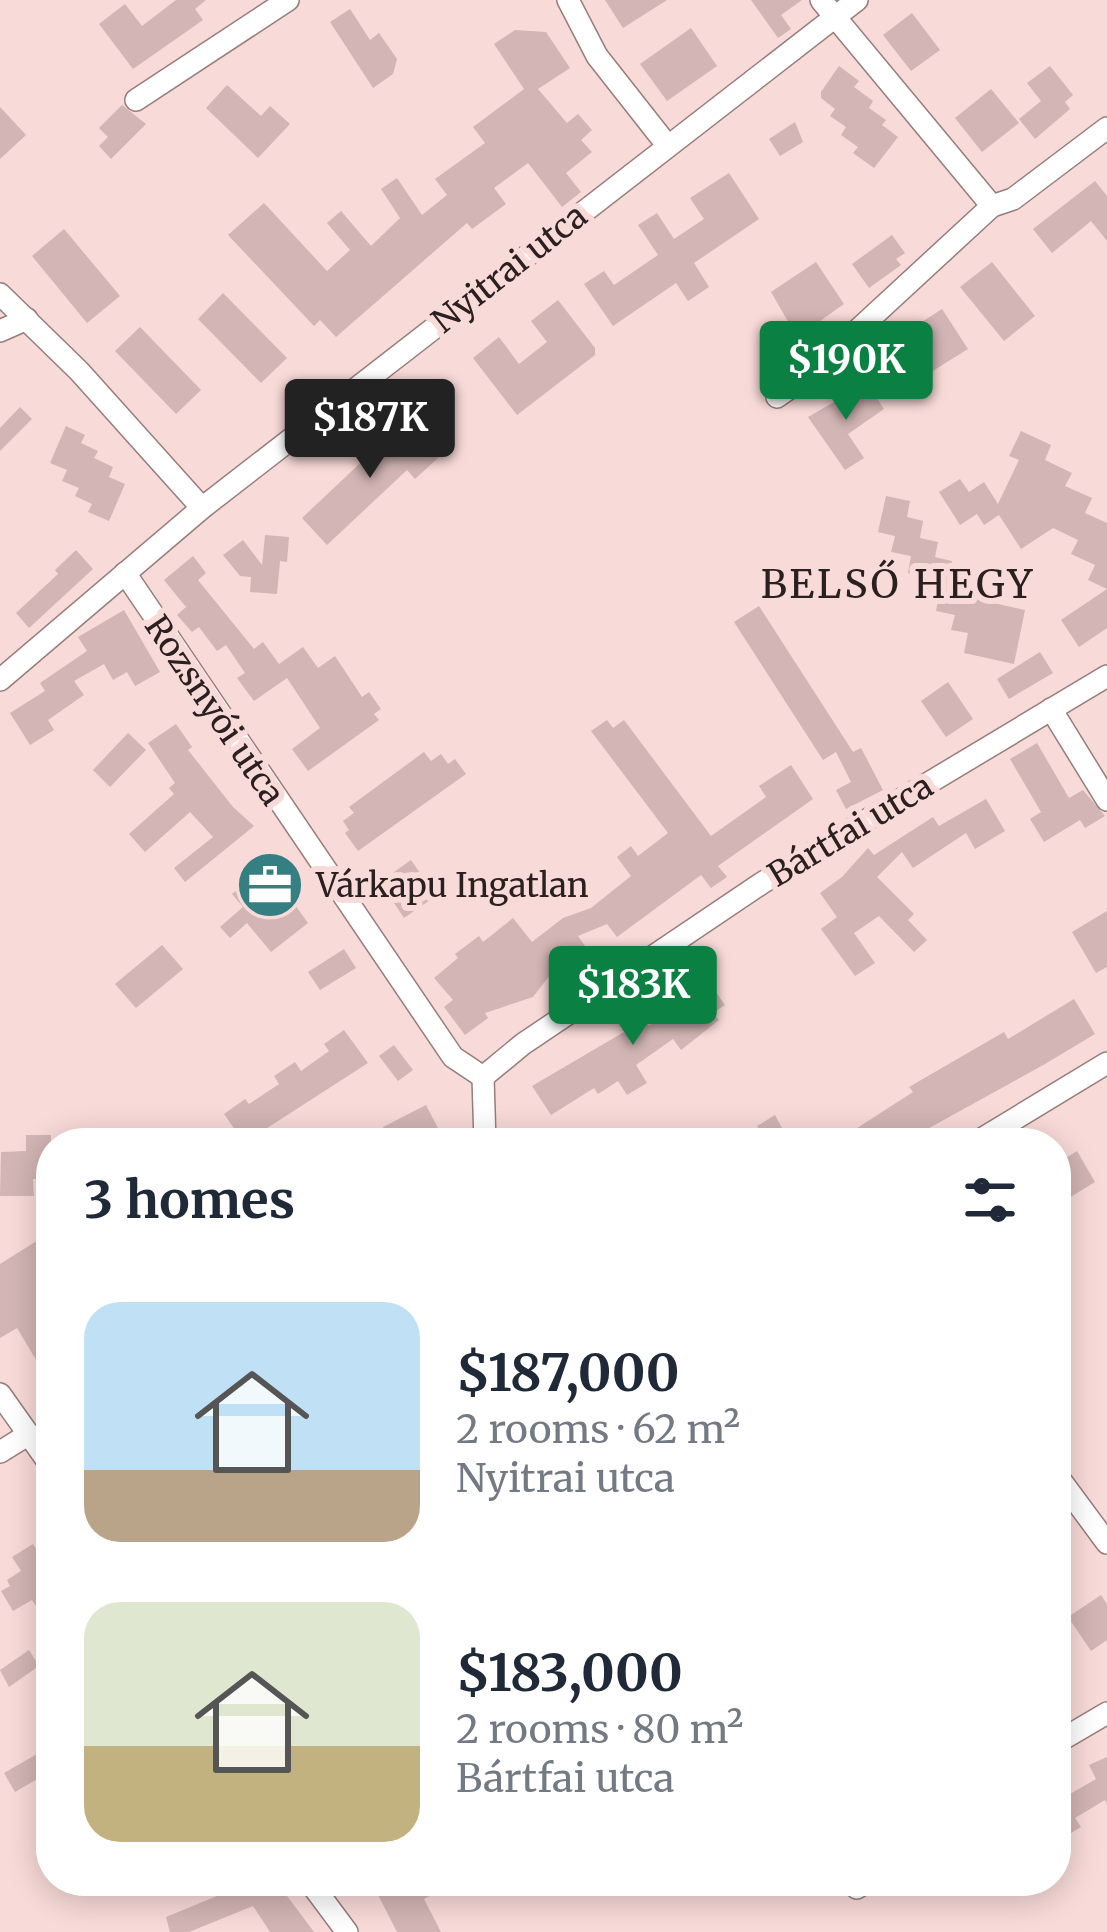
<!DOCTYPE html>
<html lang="en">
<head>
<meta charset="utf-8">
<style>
  :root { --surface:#fff; --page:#f2f2f3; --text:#1f2937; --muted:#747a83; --accent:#0b8043 }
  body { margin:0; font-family:Merriweather,serif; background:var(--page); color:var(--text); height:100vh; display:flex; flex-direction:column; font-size:45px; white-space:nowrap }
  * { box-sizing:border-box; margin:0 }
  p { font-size:39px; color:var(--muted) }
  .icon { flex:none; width:66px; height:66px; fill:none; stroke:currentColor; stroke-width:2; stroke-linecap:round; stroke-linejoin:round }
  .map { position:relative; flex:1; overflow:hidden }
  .sheet { position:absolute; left:36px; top:1128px; width:1035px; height:768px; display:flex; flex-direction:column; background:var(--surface); border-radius:48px; box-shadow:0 6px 30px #0003 }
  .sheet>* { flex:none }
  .price { position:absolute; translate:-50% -102px; padding:0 27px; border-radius:12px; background:var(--accent); color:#fff; font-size:39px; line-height:78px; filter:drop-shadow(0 3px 6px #0008) }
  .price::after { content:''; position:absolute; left:50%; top:72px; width:36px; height:27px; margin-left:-18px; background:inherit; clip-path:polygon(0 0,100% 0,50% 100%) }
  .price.active { background:#222; color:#fff }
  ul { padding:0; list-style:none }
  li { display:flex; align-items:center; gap:36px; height:300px; padding:0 48px }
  li span { display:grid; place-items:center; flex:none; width:336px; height:240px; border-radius:36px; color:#555 }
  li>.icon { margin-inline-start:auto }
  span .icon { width:144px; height:144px; fill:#fffc; stroke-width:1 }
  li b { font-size:51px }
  h2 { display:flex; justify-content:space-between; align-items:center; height:144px; padding:0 48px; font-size:51px }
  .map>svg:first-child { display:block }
  .building { fill:#d2b5b4 }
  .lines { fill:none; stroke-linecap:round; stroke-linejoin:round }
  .street-casing { stroke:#987d7c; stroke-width:24 }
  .street { stroke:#fff; stroke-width:21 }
  .labels { text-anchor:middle; stroke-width:12; stroke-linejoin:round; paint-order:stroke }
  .street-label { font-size:33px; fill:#2b2020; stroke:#f8dad8 }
  .poi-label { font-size:33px; fill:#2b2020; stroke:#f8dad8; text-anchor:start }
  .quarter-label { font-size:39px; letter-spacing:3px; fill:#2b2020; stroke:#f8dad8 }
</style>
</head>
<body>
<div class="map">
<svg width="1107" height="1932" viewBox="0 0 1107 1932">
  <rect width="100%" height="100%" fill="#f8dad8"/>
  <g class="building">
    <path d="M176,0H206L195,9L203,20L133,69L99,24L125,4L142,26Z"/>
    <path d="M605,0H667L623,28Z"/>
    <path d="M751,0H802L781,15L791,29L778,38Z"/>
    <path d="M350,9L370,40L379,33L397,59L393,74L373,88L330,22Z"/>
    <path d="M912,13L940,50L911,71L883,35Z"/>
    <path d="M691,28L717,66L667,101L640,64Z"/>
    <path d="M515,30L546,32L570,68L538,89L567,123L578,114L592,130L581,140L592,152L566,173L581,192L562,207L528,163L494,188L506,204L472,229L467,223L336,337L320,320L314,326L228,235L264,203L327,271L350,250L327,223L341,211L371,246L400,218L381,189L397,178L422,215L447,195L435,179L485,143L473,127L524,89L494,44Z"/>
    <path d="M839,66L859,81L854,87L873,101L869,108L886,120L882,125L898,137L874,168L853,153L858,147L841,135L846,127L830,116L835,109L821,98V92Z"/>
    <path d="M1050,66L1073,95L1065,102L1070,109L1035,139L1019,119L1041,101L1027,83Z"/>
    <path d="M227,85L261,116L270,106L290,124L258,158L206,108Z"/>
    <path d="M991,89L1019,123L982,152L955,118Z"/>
    <path d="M122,105L146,124L111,159L99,146L108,137L99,128Z"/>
    <path d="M0,107L26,135L0,159Z"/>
    <path d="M795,122L803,142L780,156L769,139Z"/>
    <path d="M729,173L759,219L694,263L709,287L688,301L676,283L613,326L584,284L604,271L614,285L658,255L638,225L657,213L674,239L704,219L690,198Z"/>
    <path d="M1095,181L1107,196V241L1091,221L1052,253L1033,229Z"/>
    <path d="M64,229L120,296L87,323L32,256Z"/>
    <path d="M892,235L905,253L896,259L901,265L869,288L852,264Z"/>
    <path d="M816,262L844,304L820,321L824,328L801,344L771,292Z"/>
    <path d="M992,262L1035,316L1004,341L960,287Z"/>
    <path d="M223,293L287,358L261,383L198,319Z"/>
    <path d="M558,300L595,348V355L517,415L473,358L499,337L519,364L547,342L531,321Z"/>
    <path d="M942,309L968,349L931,372L905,333Z"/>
    <path d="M140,327L201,390L176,414L115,351Z"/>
    <path d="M867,383L884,409L848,434L864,458L845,470L808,417Z"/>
    <path d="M20,407L32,419L0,451V428Z"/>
    <path d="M406,420L439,457L415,479L407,470L327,545L302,518Z"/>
    <path d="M66,426L85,435L81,443L98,451L94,458L113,467L109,477L125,484L109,521L88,512L92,504L75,496L79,488L62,481L67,470L50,463Z"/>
    <path d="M1021,431L1051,445L1045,460L1072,473L1065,486L1092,498L1085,513L1107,523V589L1088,580L1095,565L1071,554L1078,540L1053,528L1021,549L999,515L984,525L977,514L960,525L939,492L960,479L969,492L984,482L998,504L1019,460L1009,456Z"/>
    <path d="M886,496L910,501L907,517L923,521L920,538L938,542L935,557L952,561L949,576L966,580L962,596L1025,610L1014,664L964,653L968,633L951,630L955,615L936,611L939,596L921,593L924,576L908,573L911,556L891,552L895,536L878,532Z"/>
    <path d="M265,535L289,537L287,562L280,561L277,594L250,592L251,577L240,576L223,555L243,540L262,565Z"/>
    <path d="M76,550L93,569L29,628L16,613L58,574L55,570Z"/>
    <path d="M193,556L206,573L198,580L254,649L263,642L279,664L303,647L318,668L335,656L362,697L369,692L381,709L374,714L379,720L308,771L292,749L320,728L287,678L254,701L237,678L245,673L226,645L217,651L199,627L192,632L177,615L186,607L164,580Z"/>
    <path d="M1107,589V628L1079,647L1061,620Z"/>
    <path d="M759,606L853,752L861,748L883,790L846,809L836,790L851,782L836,752L823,760L734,622Z"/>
    <path d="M124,610L160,672L135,686L127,672L113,680L104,664L74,681L84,695L48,720L54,730L30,745L10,713L45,691L40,683L87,651L78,637Z"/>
    <path d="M1040,652L1053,673L1009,699L997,679Z"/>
    <path d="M948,682L973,719L946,737L921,701Z"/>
    <path d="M607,720L613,728L624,720L711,836L766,797L759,786L791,765L813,799L718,866L727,877L711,888L701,875L617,937L607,924L578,936L590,953L570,968L563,958L533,997L485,1013L488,1018L465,1035L444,1007L453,1000L434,978L458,958L455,954L479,936L483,942L513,918L532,942L563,918L591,908L631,876L617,857L631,846L638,856L668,833L591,731Z"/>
    <path d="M176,724L192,747L188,750L233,807L254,826L185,882L174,868L213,837L190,812L145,852L129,834L174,794L169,788L175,783L148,743Z"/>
    <path d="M128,733L146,750L110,787L93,770Z"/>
    <path d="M1037,743L1069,798L1083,790L1105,816L1085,828L1080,820L1044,842L1030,819L1041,812L1010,759Z"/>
    <path d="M424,752L431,761L441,754L448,764L455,759L466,774L358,851L345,833L349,830L343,821L354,813L349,807Z"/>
    <path d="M986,799L1005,831L975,849L966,833L913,868L902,852L877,877L914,914L908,920L927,940L914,952L879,916L854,933L875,963L855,976L821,929L837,917L820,893L842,877L868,848L874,855L933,817L939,826Z"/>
    <path d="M411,860L436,896L404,918L380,882Z"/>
    <path d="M267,866L308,923L271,952L247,923L230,938L220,927L243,907L232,894Z"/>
    <path d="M1107,911V967L1096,973L1072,932Z"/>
    <path d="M162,945L183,969L136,1008L115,984Z"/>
    <path d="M344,949L356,968L320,990L308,972Z"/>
    <path d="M703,974L725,1005L713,1013L719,1020L681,1050L673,1039L636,1065L647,1083L627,1095L618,1081L598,1094L594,1088L551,1115L532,1086L624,1032L622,1029L642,1016L649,1026L681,1004L670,988L685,978L689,984Z"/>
    <path d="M1074,999L1095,1034L1045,1064L902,1143H834L913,1092L909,1087L1004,1032L1008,1039Z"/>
    <path d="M344,1030L368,1063L244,1143L224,1114L245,1099L249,1104L279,1084L274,1076L295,1062L301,1071L329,1051L324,1044Z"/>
    <path d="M394,1045L413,1070L398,1081L379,1056Z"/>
    <path d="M426,1105L439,1130L414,1143H391L383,1127Z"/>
    <path d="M775,1115L790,1143H767L757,1126Z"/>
    <path d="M26,1135H51V1179H33L34,1196H0L1,1152L26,1151Z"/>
    <path d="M1077,1151L1095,1182L1056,1206V1164Z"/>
    <path d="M51,1232V1385L17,1328L0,1338V1264Z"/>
    <path d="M33,1544L40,1555L45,1552L51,1561V1628L32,1600L13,1611L1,1591L10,1586L7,1580L21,1571L12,1557Z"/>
    <path d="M1101,1595L1107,1604V1640L1091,1651L1068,1617Z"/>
    <path d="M29,1650L39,1666L9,1687L0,1670Z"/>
    <path d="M51,1746V1771L15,1792L4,1773Z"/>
    <path d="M1107,1757V1804L1105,1800L1075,1818L1081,1827L1056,1842V1802L1096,1779L1089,1765Z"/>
    <path d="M223,1881H276L314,1932H270L253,1906L189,1932H170L166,1917L229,1891Z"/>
    <path d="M386,1881H457L424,1899L441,1932H397L374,1887Z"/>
  </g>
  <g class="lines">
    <g class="street-casing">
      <g id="street">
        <path d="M568,0L597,56L667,145"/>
        <path d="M821,0L992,206L1013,199L1107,128"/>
        <path d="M136,100L288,0"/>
        <path d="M0,294L79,371L202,508"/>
        <path d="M0,331L27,319"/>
        <path d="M777,397L810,374L992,206"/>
        <path d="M125,573L453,1057L483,1077"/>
        <path d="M0,680L202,508L857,0"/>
        <path d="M1051,709L1107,800"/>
        <path d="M483,1077L523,1044L762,883L1107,676"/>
        <path d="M483,1077L485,1143"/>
        <path d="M975,1143L1107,1063"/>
        <path d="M0,1394L51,1466"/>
        <path d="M0,1452L29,1434"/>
        <path d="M1056,1474L1107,1543"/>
        <path d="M1056,1743L1107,1713"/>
        <path d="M309,1881L347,1932"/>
        <path d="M857,1888L868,1881"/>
      </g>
    </g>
    <use href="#street" class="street"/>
  </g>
  <defs>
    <g id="office-disc" transform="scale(3.45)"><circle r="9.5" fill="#357e82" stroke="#f8dad8"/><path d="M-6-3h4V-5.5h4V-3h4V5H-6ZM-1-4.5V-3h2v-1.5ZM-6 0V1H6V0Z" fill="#fff"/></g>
  </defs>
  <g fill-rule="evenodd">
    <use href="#office-disc" x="270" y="885"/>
  </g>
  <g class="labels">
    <g class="street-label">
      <text transform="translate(509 268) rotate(-38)" y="12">Nyitrai utca</text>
      <text transform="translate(215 710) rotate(56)" y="12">Rozsnyói utca</text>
      <text transform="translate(850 830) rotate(-31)" y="12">Bártfai utca</text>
    </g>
    <g class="poi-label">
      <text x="316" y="897">Várkapu Ingatlan</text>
    </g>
    <g class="quarter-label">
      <text x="898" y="598">BELSŐ HEGY</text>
    </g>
  </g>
</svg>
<b class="price" style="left:846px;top:423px">$190K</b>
<b class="price active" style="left:370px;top:481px">$187K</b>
<b class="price" style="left:633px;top:1048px">$183K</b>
<section class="sheet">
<h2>3 homes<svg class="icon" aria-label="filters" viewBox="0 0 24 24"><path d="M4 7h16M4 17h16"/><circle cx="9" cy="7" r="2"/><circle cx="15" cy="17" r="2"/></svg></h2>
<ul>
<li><span style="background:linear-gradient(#bfe0f5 70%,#b9a48a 0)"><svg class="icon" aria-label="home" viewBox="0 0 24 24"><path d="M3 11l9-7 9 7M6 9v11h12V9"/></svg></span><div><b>$187,000</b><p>2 rooms · 62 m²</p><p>Nyitrai utca</p></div></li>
<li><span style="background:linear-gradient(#dfe7d0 60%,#c2b280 0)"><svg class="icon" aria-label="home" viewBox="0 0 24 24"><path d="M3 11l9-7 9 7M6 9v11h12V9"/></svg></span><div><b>$183,000</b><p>2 rooms · 80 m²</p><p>Bártfai utca</p></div></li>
</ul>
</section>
</div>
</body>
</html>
